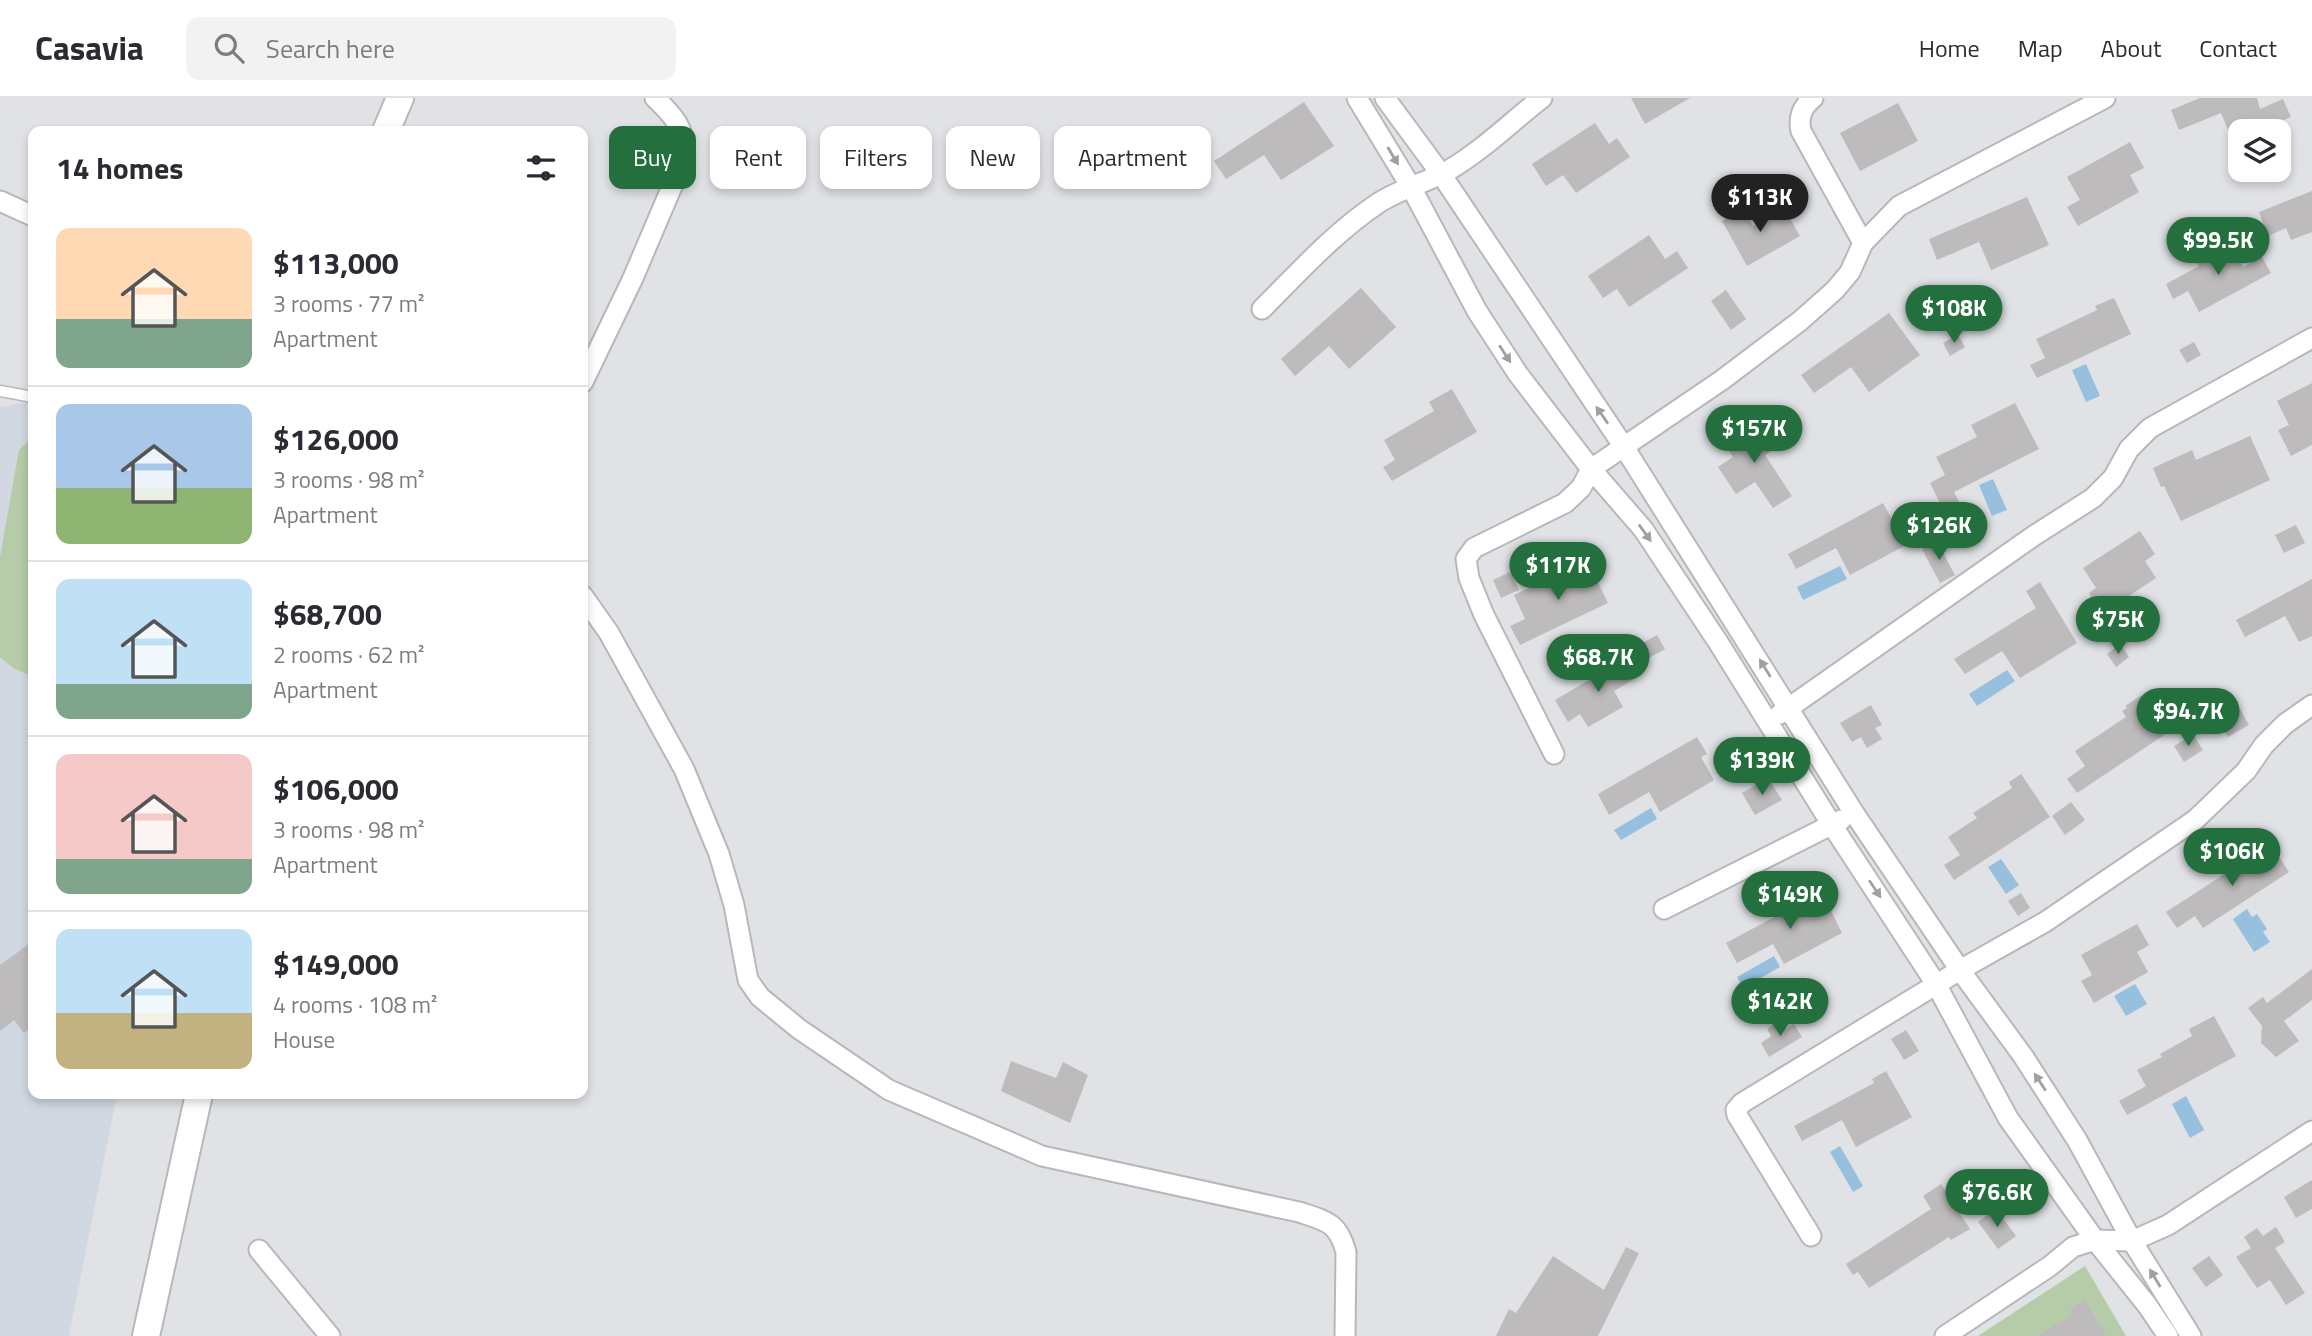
<!DOCTYPE html>
<html lang="en">
<head>
<meta charset="utf-8">
<style>
  :root { --surface:#fff; --page:#f2f2f3; --text:#2b2b33; --muted:#7c7c81; --line:#e1e1e2; --accent:#236f3e }
  body { margin:0; font-family:"Titillium Web",sans-serif; background:var(--page); color:var(--text); height:100vh; display:flex; flex-direction:column; font-size:26px; white-space:nowrap }
  * { box-sizing:border-box; margin:0 }
  p { font-size:23px; color:var(--muted) }
  .icon { flex:none; width:38px; height:38px; fill:none; stroke:currentColor; stroke-width:2; stroke-linecap:round; stroke-linejoin:round }
  .map { position:relative; flex:1; overflow:hidden }
  .panel { position:absolute; left:28px; top:28px; width:560px; height:973px; display:flex; flex-direction:column; background:var(--surface); border-radius:14px; box-shadow:0 4px 10px #0003 }
  .panel>* { flex:none }
  .hud { position:absolute; left:609px; top:28px; width:665px; height:63px; display:flex; gap:14px }
  .tools { position:absolute; left:2228px; top:21px; display:grid; gap:14px }
  .tools a { display:grid; place-items:center; width:63px; height:63px; border-radius:14px; background:var(--surface); box-shadow:0 4px 10px #0003; font-size:35px }
  .price { position:absolute; translate:-50% -60px; padding:0 16px; border-radius:24px; background:var(--accent); color:#fff; font-size:23px; line-height:46px; filter:drop-shadow(0 2px 4px #0008) }
  .price::after { content:''; position:absolute; left:50%; top:42px; width:21px; height:16px; margin-left:-10px; background:inherit; clip-path:polygon(0 0,100% 0,50% 100%) }
  .price.current { background:#222; color:#fff }
  ul { padding:0; list-style:none }
  li { display:flex; align-items:center; gap:21px; height:175px; padding:0 28px }
  li+li { border-top:2px solid var(--line) }
  li span { display:grid; place-items:center; flex:none; width:196px; height:140px; border-radius:14px; color:#555 }
  li>.icon { margin-inline-start:auto }
  span .icon { width:84px; height:84px; fill:#fffc; stroke-width:1 }
  li b { font-size:30px }
  h2 { display:flex; justify-content:space-between; align-items:center; height:84px; padding:0 28px; font-size:30px }
  .pill { padding:0 24px; border-radius:14px; background:var(--surface); box-shadow:0 4px 10px #0003; font-size:24px; line-height:63px }
  .pill.current { background:var(--accent); color:#fff }
  header { display:flex; align-items:center; gap:42px; box-sizing:border-box; height:98px; padding:0 35px; background:var(--surface); border-bottom:2px solid var(--line) }
  header strong { font-size:33px }
  nav { display:flex; gap:38px; margin-inline-start:auto; font-size:24px }
  .search { width:490px; height:63px; background:var(--page); display:flex; align-items:center; gap:18px; box-sizing:border-box; padding:0 24px; border-radius:14px; color:var(--muted); font-size:26px }
  .map>svg:first-child { display:block }
  .built { fill:#d1d8e1 }
  .green { fill:#b6cba7 }
  .water { fill:#96c0de }
  .building { fill:#bebbbc }
  .lines { fill:none; stroke-linecap:round; stroke-linejoin:round }
  .service-casing { stroke:#b6b8ba; stroke-width:13 }
  .minor-casing { stroke:#b6b8ba; stroke-width:23 }
  .secondary-casing { stroke:#b6b8ba; stroke-width:30 }
  .service { stroke:#fff; stroke-width:10 }
  .minor { stroke:#fff; stroke-width:19 }
  .secondary { stroke:#fff; stroke-width:26 }
  .oneway { fill:#9fa0a0 }
</style>
</head>
<body>
<header>
<strong>Casavia</strong>
<div class="search"><svg class="icon" aria-label="search" viewBox="0 0 24 24"><circle cx="10" cy="10" r="6"/><path d="M15 15l6 6"/></svg>Search here</div>
<nav><a>Home</a><a>Map</a><a>About</a><a>Contact</a></nav>
</header>
<div class="map">
<svg width="2312" height="1238" viewBox="0 0 2312 1238">
  <rect width="100%" height="100%" fill="#e0e2e5"/>
  <path class="built" d="M33,303V996H117L69,1238H0V309Z"/>
  <g class="green">
    <path d="M33,339V579L13,570L0,559V459L19,352Z"/>
    <path d="M2085,1168L2126,1238H1978Z"/>
  </g>
  <g class="water">
    <path d="M2086,266L2100,298L2086,304L2072,272Z"/>
    <path d="M1993,381L2007,412L1992,418L1979,387Z"/>
    <path d="M1840,468L1847,481L1803,502L1797,489Z"/>
    <path d="M2007,572L2015,583L1977,608L1969,596Z"/>
    <path d="M1651,710L1657,721L1621,742L1614,732Z"/>
    <path d="M2001,761L2019,787L2006,796L1988,769Z"/>
    <path d="M2247,811L2252,819L2257,816L2267,831L2263,834L2270,844L2254,854L2233,821Z"/>
    <path d="M1774,858L1780,869L1743,890L1737,879Z"/>
    <path d="M2135,886L2147,906L2126,918L2114,898Z"/>
    <path d="M2186,998L2204,1032L2190,1040L2172,1006Z"/>
    <path d="M1840,1048L1863,1088L1853,1094L1830,1054Z"/>
  </g>
  <g class="building">
    <path d="M1631,0H1690L1645,26Z"/>
    <path d="M2200,0H2257L2260,11L2283,1L2291,19L2257,33H2240V60L2221,15L2179,32L2171,12Z"/>
    <path d="M1304,4L1334,48L1281,82L1264,57L1226,81L1214,63Z"/>
    <path d="M1898,5L1918,43L1860,73L1840,35Z"/>
    <path d="M1595,25L1609,46L1617,40L1630,59L1576,95L1563,77L1546,88L1532,66Z"/>
    <path d="M2130,44L2144,70L2130,77L2139,94L2078,128L2067,109L2080,102L2067,79Z"/>
    <path d="M2312,93V134L2291,142L2286,130L2268,138L2259,114Z"/>
    <path d="M2027,99L2049,147L1991,172L1979,144L1937,162L1929,141Z"/>
    <path d="M1784,110L1800,138L1747,168L1722,123L1743,111L1753,128Z"/>
    <path d="M1649,137L1665,161L1677,153L1688,170L1629,209L1617,191L1603,200L1588,178Z"/>
    <path d="M2228,142L2243,169L2262,159L2271,175L2199,214L2188,193L2173,201L2166,186L2199,168L2196,164L2217,153L2215,149Z"/>
    <path d="M1361,190L1396,229L1349,271L1329,248L1295,278L1281,261Z"/>
    <path d="M1726,192L1746,221L1731,232L1711,203Z"/>
    <path d="M2114,200L2131,236L2037,280L2030,267L2045,260L2036,241L2097,212L2095,208Z"/>
    <path d="M1889,215L1920,257L1869,294L1851,269L1814,295L1801,277Z"/>
    <path d="M1958,237L1965,249L1950,258L1943,245Z"/>
    <path d="M2194,244L2201,257L2187,265L2179,252Z"/>
    <path d="M2312,285V347L2291,358L2278,332L2289,327L2277,303Z"/>
    <path d="M1452,291L1477,334L1392,383L1383,369L1395,362L1384,342L1434,313L1429,304Z"/>
    <path d="M2015,305L2039,351L1954,394L1963,411L1947,419L1930,385L1945,377L1936,359L1977,339L1971,327Z"/>
    <path d="M1757,321L1777,349L1765,357L1792,398L1773,410L1755,384L1736,396L1718,369L1733,359L1725,347L1741,337L1739,334Z"/>
    <path d="M2250,338L2270,382L2181,423L2164,388L2161,389L2153,370L2192,352L2196,362Z"/>
    <path d="M1883,405L1906,447L1850,477L1836,450L1796,471L1788,456Z"/>
    <path d="M2296,427L2305,445L2284,455L2275,437Z"/>
    <path d="M2140,433L2155,456L2145,463L2156,480L2102,516L2089,495L2096,490L2083,470Z"/>
    <path d="M1937,444L1955,477L1940,485L1922,451Z"/>
    <path d="M1587,462L1608,505L1520,547L1510,528L1525,521L1514,497Z"/>
    <path d="M1510,474L1519,492L1501,500L1493,482Z"/>
    <path d="M2312,481V538L2299,544L2285,518L2245,539L2236,522Z"/>
    <path d="M2040,484L2077,545L2020,580L2002,553L1965,576L1954,561L2036,510L2026,493Z"/>
    <path d="M1657,537L1665,551L1647,561L1639,547Z"/>
    <path d="M2120,546L2129,559L2116,569L2107,556Z"/>
    <path d="M1630,558L1641,577L1614,593L1623,609L1588,629L1580,616L1568,624L1555,602Z"/>
    <path d="M2142,597L2167,635L2077,695L2067,681L2085,668L2075,653L2126,619L2122,613L2127,610L2125,608Z"/>
    <path d="M1871,607L1882,627L1875,630L1882,641L1867,650L1861,639L1852,644L1840,625Z"/>
    <path d="M2240,611L2249,627L2228,639L2218,623Z"/>
    <path d="M2193,637L2203,652L2184,664L2174,648Z"/>
    <path d="M1697,639L1707,656L1701,659L1714,682L1660,714L1649,694L1609,717L1598,696Z"/>
    <path d="M2021,676L2050,719L1954,782L1944,767L1960,757L1948,739L1977,720L1973,715L2012,690L2009,684Z"/>
    <path d="M1768,680L1782,702L1755,717L1742,695Z"/>
    <path d="M2071,704L2085,722L2065,737L2052,718Z"/>
    <path d="M2267,741L2289,774L2203,830L2195,818L2177,830L2166,814L2254,757L2250,752Z"/>
    <path d="M1819,789L1842,835L1784,866L1773,846L1737,865L1726,845L1804,803L1802,798Z"/>
    <path d="M2021,795L2030,810L2018,818L2008,803Z"/>
    <path d="M2137,826L2149,847L2137,854L2148,874L2094,905L2081,883L2092,877L2081,857Z"/>
    <path d="M33,843V928L24,935L14,922L0,933V867Z"/>
    <path d="M2312,871V902L2284,923L2299,943L2276,959L2261,945L2262,928L2248,910L2263,899L2267,905Z"/>
    <path d="M2214,918L2236,958L2127,1017L2119,1003L2146,988L2137,972L2162,959L2160,956L2192,938L2189,931Z"/>
    <path d="M1781,922L1786,931L1794,926L1802,939L1769,959L1761,945L1771,938L1767,931Z"/>
    <path d="M1906,932L1919,953L1904,962L1891,941Z"/>
    <path d="M1011,963L1056,980L1063,964L1088,977L1070,1025L1001,993Z"/>
    <path d="M1886,973L1912,1019L1856,1049L1842,1022L1802,1043L1794,1028L1874,985L1872,981Z"/>
    <path d="M2312,1082V1111L2296,1120L2284,1099Z"/>
    <path d="M1941,1086L1970,1131L1951,1142L1949,1139L1869,1190L1858,1174L1853,1177L1846,1166L1931,1111L1923,1098Z"/>
    <path d="M1996,1111L2016,1138L1998,1151L1978,1124Z"/>
    <path d="M2276,1129L2285,1144L2275,1150L2305,1195L2286,1207L2270,1182L2257,1190L2236,1159L2251,1150L2244,1139L2257,1130L2263,1138Z"/>
    <path d="M1626,1149L1639,1155L1598,1238H1496L1509,1211L1516,1215L1553,1158L1604,1192Z"/>
    <path d="M2209,1158L2223,1177L2206,1189L2192,1170Z"/>
    <path d="M2085,1202L2106,1238H2037L2073,1217L2070,1211Z"/>
  </g>
  <g class="lines">
    <g class="service-casing">
      <path id="service" d="M0,293L33,299"/>
    </g>
    <g class="minor-casing">
      <g id="minor">
        <path d="M1357,0L1411,89L1477,213L1518,276L1591,371L1643,431L1718,544L1832,727L1936,886L2008,1020L2095,1142L2147,1207L2168,1238"/>
        <path d="M1385,0L1441,76L1624,349L1854,715L1960,872L2023,958L2077,1042L2132,1143L2191,1238"/>
        <path d="M1813,0C1802,9 1798,19 1801,33L1863,145"/>
        <path d="M0,103L33,118"/>
        <path d="M1262,211C1299,174 1334,135 1377,106C1399,91 1426,85 1449,72C1483,52 1511,24 1542,0"/>
        <path d="M583,284L633,180L682,65C687,33 678,22 655,0"/>
        <path d="M583,498L609,535L684,671L719,756L734,807L748,882L760,899L799,931L889,992L1042,1058L1299,1114C1326,1123 1338,1124 1346,1154L1345,1238"/>
        <path d="M1780,616L2035,437L2093,400L2113,380L2129,351L2150,330L2312,240"/>
        <path d="M1554,656L1484,517L1469,480L1466,461L1474,450L1565,405L1581,390L1591,371L1722,282L1800,223L1835,192L1850,174L1863,145L1899,108L2105,0"/>
        <path d="M1664,811L1841,722"/>
        <path d="M1811,1138L1737,1017L1736,1012L1742,1005L1960,872L2045,824L2195,722L2246,673L2264,647L2285,626L2312,607"/>
        <path d="M259,1152L330,1238"/>
        <path d="M1945,1238L2050,1168L2073,1149L2095,1142L2132,1143L2168,1127L2312,1033"/>
      </g>
    </g>
    <g class="secondary-casing">
      <g id="secondary">
        <path d="M386,33L400,0"/>
        <path d="M146,1238L199,996"/>
      </g>
    </g>
    <use href="#service" class="service"/>
    <use href="#minor" class="minor"/>
    <use href="#secondary" class="secondary"/>
  </g>
  <defs><path id="oneway-solid" d="M-6-.8H1V-3.2L6.5 0L1 3.2V.8H-6Z" transform="scale(1.75)"/></defs>
  <g class="oneway">
    <use href="#oneway-solid" transform="translate(1393 58) rotate(59)"/>
    <use href="#oneway-solid" transform="translate(1505 256) rotate(57)"/>
    <use href="#oneway-solid" transform="translate(1602 317) rotate(-125)"/>
    <use href="#oneway-solid" transform="translate(1645 435) rotate(54)"/>
    <use href="#oneway-solid" transform="translate(1765 570) rotate(-122)"/>
    <use href="#oneway-solid" transform="translate(1875 791) rotate(56)"/>
    <use href="#oneway-solid" transform="translate(2040 984) rotate(-123)"/>
    <use href="#oneway-solid" transform="translate(2155 1180) rotate(-121)"/>
  </g>
</svg>
<div class="tools">
<a><svg class="icon" aria-label="layers" viewBox="0 0 24 24"><path d="M12 4l9 5-9 5-9-5zM3 14l9 5 9-5"/></svg></a>
</div>
<b class="price current" style="left:1760px;top:136px">$113K</b>
<b class="price" style="left:2218px;top:179px">$99.5K</b>
<b class="price" style="left:1954px;top:247px">$108K</b>
<b class="price" style="left:1754px;top:367px">$157K</b>
<b class="price" style="left:1939px;top:464px">$126K</b>
<b class="price" style="left:1558px;top:504px">$117K</b>
<b class="price" style="left:2118px;top:558px">$75K</b>
<b class="price" style="left:1598px;top:596px">$68.7K</b>
<b class="price" style="left:2188px;top:650px">$94.7K</b>
<b class="price" style="left:1762px;top:699px">$139K</b>
<b class="price" style="left:2232px;top:790px">$106K</b>
<b class="price" style="left:1790px;top:833px">$149K</b>
<b class="price" style="left:1780px;top:940px">$142K</b>
<b class="price" style="left:1997px;top:1131px">$76.6K</b>
<div class="hud">
<a class="pill current">Buy</a>
<a class="pill">Rent</a>
<a class="pill">Filters</a>
<a class="pill">New</a>
<a class="pill">Apartment</a>
</div>
<section class="panel">
<h2>14 homes<svg class="icon" aria-label="filters" viewBox="0 0 24 24"><path d="M4 7h16M4 17h16"/><circle cx="9" cy="7" r="2"/><circle cx="15" cy="17" r="2"/></svg></h2>
<ul>
<li><span style="background:linear-gradient(#ffd9b3 65%,#7fa58c 0)"><svg class="icon" aria-label="home" viewBox="0 0 24 24"><path d="M3 11l9-7 9 7M6 9v11h12V9"/></svg></span><div><b>$113,000</b><p>3 rooms · 77 m²</p><p>Apartment</p></div></li>
<li><span style="background:linear-gradient(#a9c7e8 60%,#8fb573 0)"><svg class="icon" aria-label="home" viewBox="0 0 24 24"><path d="M3 11l9-7 9 7M6 9v11h12V9"/></svg></span><div><b>$126,000</b><p>3 rooms · 98 m²</p><p>Apartment</p></div></li>
<li><span style="background:linear-gradient(#bfe0f5 75%,#7fa58c 0)"><svg class="icon" aria-label="home" viewBox="0 0 24 24"><path d="M3 11l9-7 9 7M6 9v11h12V9"/></svg></span><div><b>$68,700</b><p>2 rooms · 62 m²</p><p>Apartment</p></div></li>
<li><span style="background:linear-gradient(#f6c9c9 75%,#7fa58c 0)"><svg class="icon" aria-label="home" viewBox="0 0 24 24"><path d="M3 11l9-7 9 7M6 9v11h12V9"/></svg></span><div><b>$106,000</b><p>3 rooms · 98 m²</p><p>Apartment</p></div></li>
<li><span style="background:linear-gradient(#bfe0f5 60%,#c2b280 0)"><svg class="icon" aria-label="home" viewBox="0 0 24 24"><path d="M3 11l9-7 9 7M6 9v11h12V9"/></svg></span><div><b>$149,000</b><p>4 rooms · 108 m²</p><p>House</p></div></li>
</ul>
</section>
</div>
</body>
</html>
